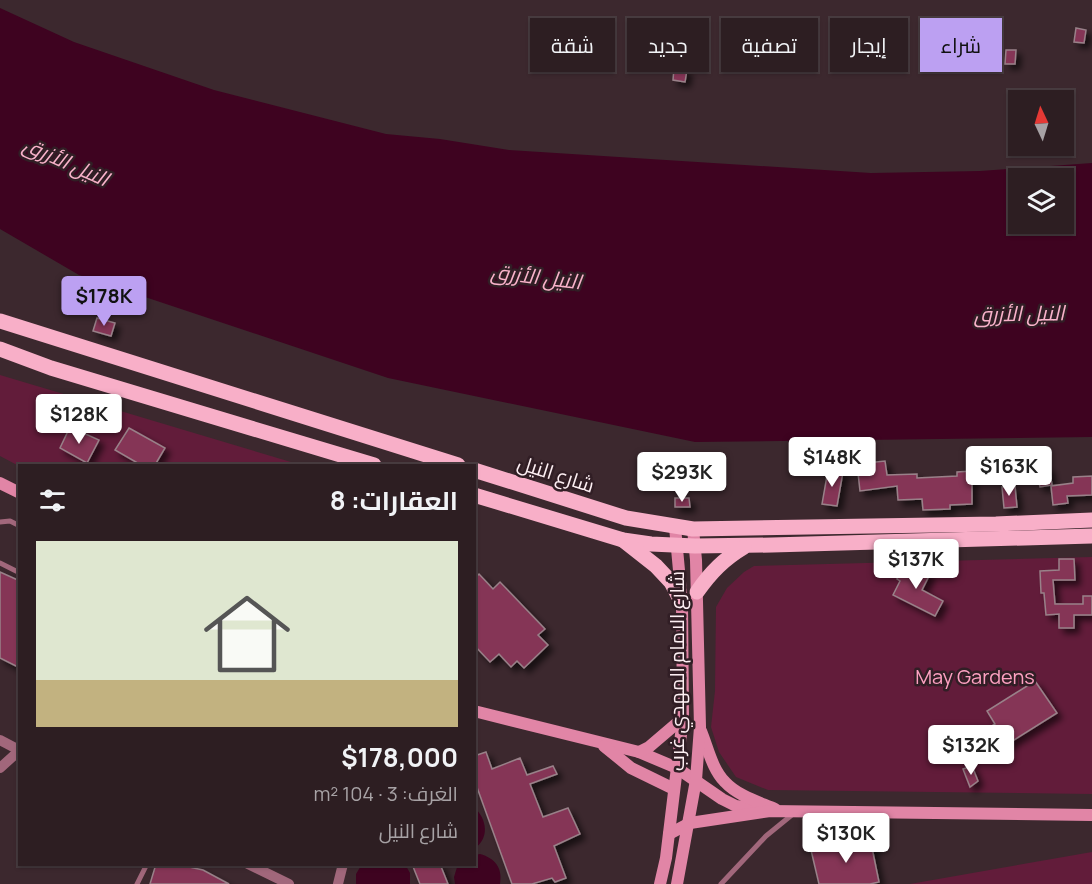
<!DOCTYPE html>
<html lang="ar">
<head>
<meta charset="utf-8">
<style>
  :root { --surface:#2d1e22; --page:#35272a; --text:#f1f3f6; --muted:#a7a2a5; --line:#483c40; --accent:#bca0f2 }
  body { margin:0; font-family:Manrope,Cairo,sans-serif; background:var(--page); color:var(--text); direction:rtl; height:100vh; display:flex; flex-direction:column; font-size:22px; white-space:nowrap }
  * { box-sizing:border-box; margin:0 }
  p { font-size:20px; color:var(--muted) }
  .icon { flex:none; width:33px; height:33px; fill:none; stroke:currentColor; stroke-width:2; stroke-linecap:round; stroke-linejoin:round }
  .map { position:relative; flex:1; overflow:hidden; direction:ltr }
  .sheet { position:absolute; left:18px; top:464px; width:458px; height:402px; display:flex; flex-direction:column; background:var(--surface); border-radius:0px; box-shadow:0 2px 4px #0004,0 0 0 2px var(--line); direction:rtl }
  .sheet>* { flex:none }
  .guide { position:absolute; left:494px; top:18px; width:508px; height:54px; direction:rtl; display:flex; gap:12px }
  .needle { width:39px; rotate:356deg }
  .fabs { position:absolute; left:1008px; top:90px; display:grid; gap:12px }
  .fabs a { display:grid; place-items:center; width:66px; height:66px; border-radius:0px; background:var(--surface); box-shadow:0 2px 4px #0004,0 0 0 2px var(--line); font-size:30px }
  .price { position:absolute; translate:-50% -51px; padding:0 14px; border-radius:6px; background:#fff; color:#222; font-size:20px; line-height:39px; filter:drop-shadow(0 2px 3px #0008) }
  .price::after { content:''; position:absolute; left:50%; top:36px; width:18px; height:14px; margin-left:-9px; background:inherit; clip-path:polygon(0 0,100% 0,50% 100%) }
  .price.current { background:var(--accent); color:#111 }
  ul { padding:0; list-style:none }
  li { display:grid; align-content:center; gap:12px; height:318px; padding:0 18px }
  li+li { border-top:2px solid var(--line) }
  li span { display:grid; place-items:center; height:186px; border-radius:0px; color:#555 }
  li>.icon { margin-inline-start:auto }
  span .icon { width:108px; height:108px; fill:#fffc; stroke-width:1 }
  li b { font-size:26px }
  h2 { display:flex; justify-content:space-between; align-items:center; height:72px; padding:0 18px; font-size:26px }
  .tag { padding:0 21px; border-radius:0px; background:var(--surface); box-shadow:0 2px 4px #0004,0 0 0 2px var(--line); font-size:21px; line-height:54px }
  .tag.current { background:var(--accent); color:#111 }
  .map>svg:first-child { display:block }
  .green { fill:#621c3a }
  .water { fill:#3e0320; fill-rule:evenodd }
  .building { fill:#853556; stroke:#998189; stroke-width:1.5; filter:url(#shadow) }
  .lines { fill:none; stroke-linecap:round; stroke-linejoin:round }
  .service { stroke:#a1677b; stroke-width:5 }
  .minor { stroke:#a1677b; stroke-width:10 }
  .secondary { stroke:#e185a6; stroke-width:12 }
  .primary { stroke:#f8afc8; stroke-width:15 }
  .labels { text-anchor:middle; stroke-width:5; stroke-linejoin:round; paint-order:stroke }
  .street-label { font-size:20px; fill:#fdeff3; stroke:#311e25 }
  .park-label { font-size:20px; fill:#fda0c1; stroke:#311e25 }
  .water-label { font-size:21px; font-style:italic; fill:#f9b2ca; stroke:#311e25 }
</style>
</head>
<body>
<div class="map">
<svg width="1092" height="884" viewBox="0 0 1092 884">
  <defs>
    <filter id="shadow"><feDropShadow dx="5" dy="5" stdDeviation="3" flood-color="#0009"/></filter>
  </defs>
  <rect width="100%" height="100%" fill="#3c282e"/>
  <g class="green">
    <path d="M0,375L301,465L19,466L0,456Z"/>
    <path d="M1092,557V794L768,790L736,777L719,752L711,727L715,691L716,607L727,588L744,572L754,566Z"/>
    <path d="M1092,852V884H910Z"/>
  </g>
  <g class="water">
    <path d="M0,8L74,42L214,90L386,134L440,139L509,150L871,173L980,171L1092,163V437L695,442L388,378L79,275L0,229ZM1064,178V224H1018V178Z"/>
    <path d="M474,807C487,819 490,838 474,849Z"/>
    <path d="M480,854C495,858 503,868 500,884H455L454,877L458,864H474V855Z"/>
    <path d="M362,864H405L410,873V884H356V874Z"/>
  </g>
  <g class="building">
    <rect x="972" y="17" width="12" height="13"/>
    <path d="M1076,28L1086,30L1084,43L1074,42Z"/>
    <path d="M1006,50H1016L1015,64H1005Z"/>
    <path d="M674,68L687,70L685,82L673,80Z"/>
    <path d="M97,318L115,323L111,336L93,331Z"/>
    <path d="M70,427L99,440L87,463L60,448Z"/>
    <path d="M129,428L165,448L155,465H141L115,450Z"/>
    <path d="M885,461L887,475L917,474V478L957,476V472L972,471V504L950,505V509L923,510L922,499L898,500L897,486L860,491L857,464Z"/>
    <path d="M1049,467L1052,485L1040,487L1036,469Z"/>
    <path d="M828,470L843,472L837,506L822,504Z"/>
    <path d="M1092,476V495L1067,496L1068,503L1053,505L1051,486L1073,483V477Z"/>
    <path d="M1015,486L1017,507L1004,508L1002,487Z"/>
    <path d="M675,498H689L690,507H675Z"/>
    <path d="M1059,559H1074L1075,580H1053L1055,604H1083V596H1092V615H1074V628H1059V614L1046,615L1044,593H1041L1040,571L1059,570Z"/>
    <path d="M905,562L930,574L922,590L943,601L935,616L893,595L900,581L897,579Z"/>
    <path d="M0,572L20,581V668L0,658Z"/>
    <path d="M479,574L493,589L500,582L545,629L538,635L548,645L524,668L517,661L511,667L499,654L490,662L474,645V579Z"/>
    <path d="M1035,681L1057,713L990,755L977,735L995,724L987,711Z"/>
    <path d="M486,752L492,769L520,758L527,775L553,766L557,774L530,784L543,817L568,808L580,834L554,846L566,878L555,882L552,878L532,884H512L474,779V756Z"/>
    <path d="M972,766L978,781L970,787L963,769Z"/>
    <path d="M870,838L879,882L870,884H819L811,850Z"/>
    <path d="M156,864L180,865L203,870L229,884H150Z"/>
    <path d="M412,864H440L448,884H420Z"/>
  </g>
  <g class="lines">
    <g class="service">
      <path d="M0,522L10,521L20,526"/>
      <path d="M0,563L20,573"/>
      <path d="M137,884L147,864"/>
      <path d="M721,884L766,836L793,814"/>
    </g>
    <g class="minor">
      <path d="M0,740L19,750"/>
      <path d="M0,768L20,750"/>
      <path d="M248,864L289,884"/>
      <path d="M338,884L343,864"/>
    </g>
    <g class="secondary">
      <path d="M0,483L20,493"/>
      <path d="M474,711L639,752L677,768L722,799L736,806L754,809"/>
      <path d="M701,731C708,748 712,769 725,782C738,796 759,802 775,809"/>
      <path d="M604,746L631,768L674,789"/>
      <path d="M639,752L649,747L683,718"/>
      <path d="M669,834L690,823L770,811L1092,815"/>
      <path d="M660,884L666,858L683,718L682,603L675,527"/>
      <path d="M677,884L696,780L700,727L696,560L693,529"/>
    </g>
    <g class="primary">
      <path d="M0,321L458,465"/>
      <path d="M0,349L51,368L374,465"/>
      <path d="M474,470L626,518L693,529L996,524L1092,520"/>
      <path d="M474,495L623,540L651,544L695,546L772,545L1092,536"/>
      <path d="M623,540L656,566L671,582L682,603"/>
      <path d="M697,592C711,572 724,559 744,547"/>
    </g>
  </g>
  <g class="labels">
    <g class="street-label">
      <text transform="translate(556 474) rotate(18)" y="7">شارع النيل</text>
      <text transform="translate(677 671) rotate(-90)" y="7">شارع الامام المهدي غرب</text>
    </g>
    <g class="park-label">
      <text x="975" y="684">May Gardens</text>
    </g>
    <g class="water-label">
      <text transform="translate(66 162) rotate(24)" y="7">النيل الأزرق</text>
      <text transform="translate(536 277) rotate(7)" y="7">النيل الأزرق</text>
      <text transform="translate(1019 314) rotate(-1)" y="7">النيل الأزرق</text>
    </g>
  </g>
</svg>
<div class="fabs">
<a><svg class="needle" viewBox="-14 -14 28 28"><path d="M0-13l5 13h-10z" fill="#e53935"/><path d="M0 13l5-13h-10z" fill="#a7a2a5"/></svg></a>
<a><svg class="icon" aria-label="layers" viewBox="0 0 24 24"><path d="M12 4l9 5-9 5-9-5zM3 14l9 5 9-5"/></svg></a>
</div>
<b class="price current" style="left:104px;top:327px">$178K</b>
<b class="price" style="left:79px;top:445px">$128K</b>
<b class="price" style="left:832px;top:488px">$148K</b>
<b class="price" style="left:1009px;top:497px">$163K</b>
<b class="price" style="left:682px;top:503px">$293K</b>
<b class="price" style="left:916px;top:590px">$137K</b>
<b class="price" style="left:971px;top:776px">$132K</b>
<b class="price" style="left:846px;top:864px">$130K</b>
<div class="guide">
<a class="tag current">شراء</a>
<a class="tag">إيجار</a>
<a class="tag">تصفية</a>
<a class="tag">جديد</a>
<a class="tag">شقة</a>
</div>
<section class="sheet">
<h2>العقارات: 8<svg class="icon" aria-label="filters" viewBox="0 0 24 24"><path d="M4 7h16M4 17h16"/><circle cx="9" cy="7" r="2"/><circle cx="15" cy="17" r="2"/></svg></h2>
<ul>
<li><span style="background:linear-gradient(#dfe7d0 75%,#c2b280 0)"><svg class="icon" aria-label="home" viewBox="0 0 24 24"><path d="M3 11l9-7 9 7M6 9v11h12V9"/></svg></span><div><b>$178,000</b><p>الغرف: 3 · 104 m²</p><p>شارع النيل</p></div></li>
</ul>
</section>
</div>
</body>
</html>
